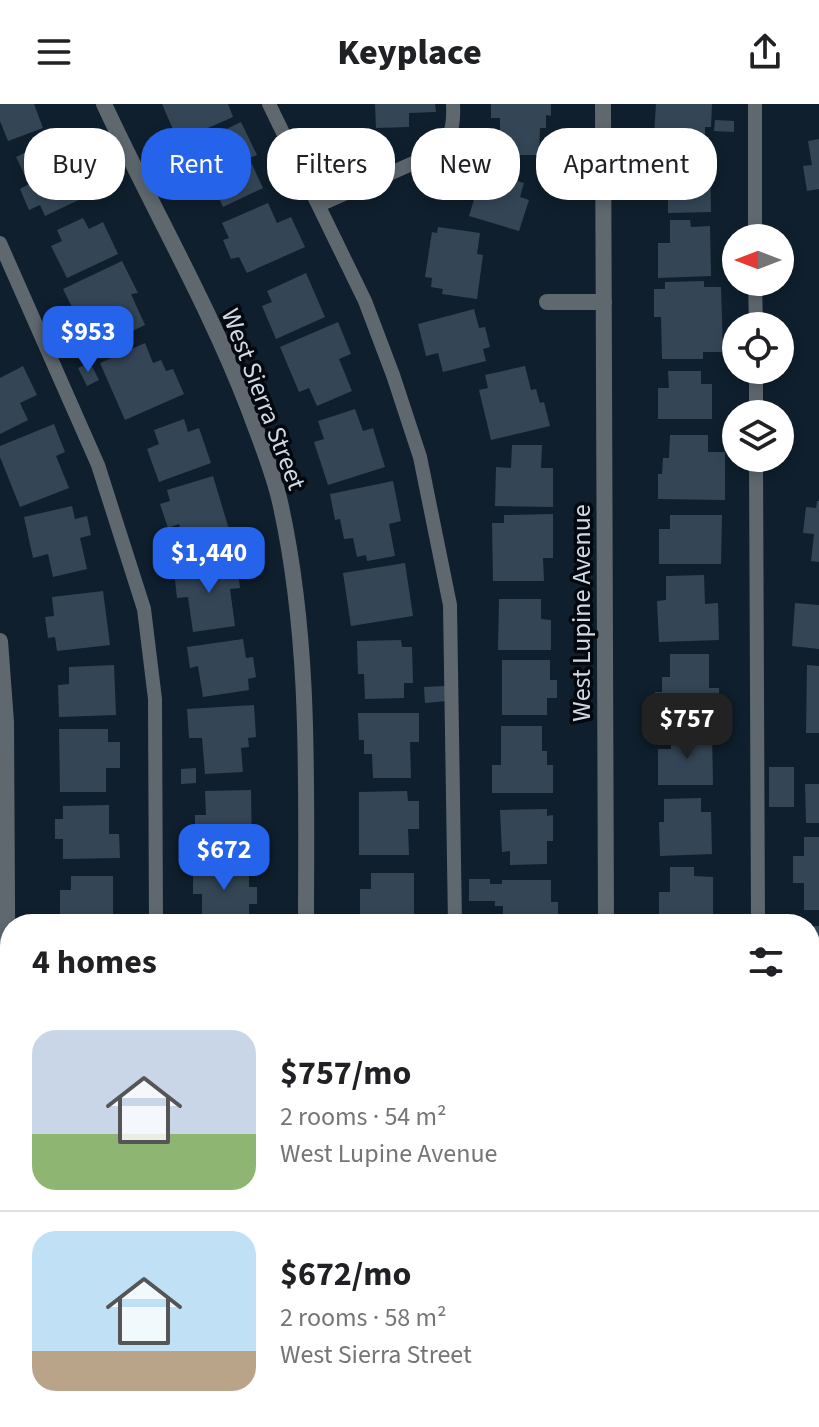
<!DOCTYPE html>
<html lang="en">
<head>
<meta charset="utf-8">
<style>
  :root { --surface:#fff; --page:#f6f6f6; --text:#202124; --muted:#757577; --line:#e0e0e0; --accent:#2563eb }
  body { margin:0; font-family:"Source Sans 3",sans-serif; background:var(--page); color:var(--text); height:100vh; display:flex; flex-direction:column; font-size:30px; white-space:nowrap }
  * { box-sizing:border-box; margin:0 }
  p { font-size:26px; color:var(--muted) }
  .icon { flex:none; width:44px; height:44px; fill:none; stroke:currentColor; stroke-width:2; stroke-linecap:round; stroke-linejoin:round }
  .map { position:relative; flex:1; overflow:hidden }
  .panel { position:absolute; left:0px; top:810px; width:820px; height:514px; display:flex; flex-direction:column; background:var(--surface); border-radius:32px 32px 0 0; box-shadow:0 4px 12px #0003 }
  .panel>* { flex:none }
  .hud { position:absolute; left:24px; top:24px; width:772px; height:72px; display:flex; gap:16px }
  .needle { width:52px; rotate:270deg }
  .tools { position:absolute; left:722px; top:120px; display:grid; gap:16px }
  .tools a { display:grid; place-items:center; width:72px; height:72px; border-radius:50%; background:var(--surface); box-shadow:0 4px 12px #0003; font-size:40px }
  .price { position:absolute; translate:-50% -68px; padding:0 18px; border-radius:16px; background:var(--accent); color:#fff; font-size:26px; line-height:52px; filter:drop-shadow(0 2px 4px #0008) }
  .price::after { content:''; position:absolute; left:50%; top:48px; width:24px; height:18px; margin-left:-12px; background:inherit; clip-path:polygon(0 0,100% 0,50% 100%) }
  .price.on { background:#222; color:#fff }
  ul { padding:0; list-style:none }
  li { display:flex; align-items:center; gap:24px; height:200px; padding:0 32px }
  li+li { border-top:2px solid var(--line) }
  li span { display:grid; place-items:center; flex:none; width:224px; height:160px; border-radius:24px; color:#555 }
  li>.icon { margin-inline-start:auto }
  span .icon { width:96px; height:96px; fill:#fffc; stroke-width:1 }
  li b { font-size:34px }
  h2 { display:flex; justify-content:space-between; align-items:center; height:96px; padding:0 32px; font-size:34px }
  .pill { padding:0 28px; border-radius:32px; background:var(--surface); box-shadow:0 4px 12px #0003; font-size:28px; line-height:72px }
  .pill.on { background:var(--accent); color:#fff }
  header { display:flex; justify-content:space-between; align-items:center; height:104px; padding:0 32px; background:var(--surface); font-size:36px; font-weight:800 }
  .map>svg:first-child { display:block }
  .building { fill:#344656 }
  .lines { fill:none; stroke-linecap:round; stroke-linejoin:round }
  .lane { stroke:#5f686f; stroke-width:14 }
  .street { stroke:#5f686f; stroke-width:16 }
  .secondary { stroke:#85929f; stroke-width:16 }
  .labels { text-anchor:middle; stroke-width:7; stroke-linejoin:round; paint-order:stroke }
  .street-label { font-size:26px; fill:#cfdae4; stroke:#03080e }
</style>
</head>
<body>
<header><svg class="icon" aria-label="menu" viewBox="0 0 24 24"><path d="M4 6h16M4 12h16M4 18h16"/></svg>Keyplace<svg class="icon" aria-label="share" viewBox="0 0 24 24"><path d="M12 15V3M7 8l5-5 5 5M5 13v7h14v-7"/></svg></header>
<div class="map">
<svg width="819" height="1323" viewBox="0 0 819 1323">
  <rect width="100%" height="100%" fill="#0f1f2d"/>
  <g class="building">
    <path d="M0,0H34L43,24L8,37L0,17Z"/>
    <path d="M162,0H228L233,13L178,37Z"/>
    <path d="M375,0H435L436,8L409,9V23L376,24Z"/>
    <path d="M491,0H551V12L546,11V24H540L539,51H500V14H491Z"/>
    <path d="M656,0H712L711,23H705V32L654,31Z"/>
    <path d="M715,16L734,17V28L714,27Z"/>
    <path d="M241,18L257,51L249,54L263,84L223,103L213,81L204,82L198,70L193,73L181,47Z"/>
    <path d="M59,32L87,92L45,112L40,101L29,106L20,85L29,80L16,53Z"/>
    <path d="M819,35V85L807,87L803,62L812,61L808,37Z"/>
    <path d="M710,42L711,108L668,109V85H662V75H656L655,43Z"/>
    <path d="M483,66L524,79L520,93L529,96L519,127L469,112Z"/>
    <path d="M268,99L277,119L291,113L305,143L247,169L239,153L231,155L223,136L229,134L222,119Z"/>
    <path d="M83,114L89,125L103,118L118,150L67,174L51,142L62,137L57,126Z"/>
    <path d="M670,116H690L691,123L710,122L711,172L658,174V139H670Z"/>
    <path d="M438,123L480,129L477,150L483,151L477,195L442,190L443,185L431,183L432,174L425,173L432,128L437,129Z"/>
    <path d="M122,157L138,189L131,190L145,221L103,241L94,220L83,225L63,185Z"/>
    <path d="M306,169L325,213L276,235L262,202L272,198L267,187Z"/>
    <path d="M704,177V183H721L723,248H703V255H662L661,213H654V185H665V178Z"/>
    <path d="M474,205L479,224L485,223L490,243L483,245L486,257L443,268L438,249L426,252L418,220Z"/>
    <path d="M338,218L351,250L339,255L352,287L317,302L309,284L299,288L280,243Z"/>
    <path d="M145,239L153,259L161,256L166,267L173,265L184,290L125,316L100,259Z"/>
    <path d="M90,258L99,276L87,282L78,264Z"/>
    <path d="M23,262L37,291L20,299L28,316L0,330V274Z"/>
    <path d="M525,262L531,286L536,285L540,299L544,298L550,322L491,336L479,286L488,284L485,271Z"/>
    <path d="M668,267H701V280H712V315H658V284H669Z"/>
    <path d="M355,305L363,327L373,324L385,363L328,381L314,338L324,335L318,317Z"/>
    <path d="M184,315L188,328L199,324L211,359L159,378L147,345L159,340L154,326Z"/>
    <path d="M54,320L65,348L56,352L69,384L20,403L0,353V342Z"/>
    <path d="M670,331H708V348H725V396L658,395V370H662L663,354H669Z"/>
    <path d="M512,341H542L541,364H553V403L495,402L496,363L511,364Z"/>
    <path d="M213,372L231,432L187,445L179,420L168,424L160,400L170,397L167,386Z"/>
    <path d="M393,377L401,417L389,420L395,452L367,457L366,451L357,453L353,434L344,435L340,415L335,416L330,390Z"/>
    <path d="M817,397H819V458L811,457L814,430L803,429L806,403L816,404Z"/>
    <path d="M72,402L75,415L87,412L91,431L80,434L87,465L53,473L48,450L33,454L24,413Z"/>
    <path d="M553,410V454H543L544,477H493L492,419H504V411Z"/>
    <path d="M670,411H722L721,460H659V425H670Z"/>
    <path d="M237,458L240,484L230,485L235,522L193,528L188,493L177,494L174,467Z"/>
    <path d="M405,459L413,512L351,522L343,469Z"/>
    <path d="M704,471L705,500L718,499L719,536L659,538L657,497L666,496V472Z"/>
    <path d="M103,487L110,541L57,547L55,533L48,534L45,513L54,512L52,493Z"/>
    <path d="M499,495H541V515L551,516V546H498Z"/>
    <path d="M795,499L819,501V545L792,542Z"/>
    <path d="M243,535L246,554L253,553L256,573L248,575L249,586L203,593L198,562L190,564L187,543Z"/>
    <path d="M401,536L402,543H412L413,579H404V594L365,595L364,570H358L357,537Z"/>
    <path d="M670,550H709V584H719V618H655V588H662V573H670Z"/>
    <path d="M502,556H550V576H557V594H547V611H502Z"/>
    <path d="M114,561L116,611L59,613L58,581L69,580V563Z"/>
    <path d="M807,561L819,562V629H806Z"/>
    <path d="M446,582L447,597L425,599L424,583Z"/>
    <path d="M254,601L256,633L248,634L249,643L241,644L243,668L205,670L202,634H189L187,605Z"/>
    <path d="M358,609H419V638H410L411,674H373L372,650H364V636H359Z"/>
    <path d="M501,622H542V647H547V661H553V689H492V661H501Z"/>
    <path d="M59,625H108V638H120V664H106V688H60Z"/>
    <path d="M671,630H712L713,681H658V645H671Z"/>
    <rect x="769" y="663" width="25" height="40"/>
    <path d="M196,664V679L181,680V665Z"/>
    <path d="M805,680H819V719H806Z"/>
    <path d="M251,686L252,749H205V739H195V711H206L205,687Z"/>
    <path d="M407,687L408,697H419V725H408L409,751H359V688Z"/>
    <path d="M701,694V708H711L712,750L660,752L659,718H664V695Z"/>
    <path d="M109,701V730H119L120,754L63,755V735H55V715H63V702Z"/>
    <path d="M547,705V712L553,711V737H547V760L510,761V747L502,748L500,706Z"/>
    <path d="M804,733H819V806H804V779H793V752H804Z"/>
    <path d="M193,762H249V783H257V800H249V816H202V790H193Z"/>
    <path d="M670,763H694V772L713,773V820H659V788H670Z"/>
    <path d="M371,769H414V819H360V785H371Z"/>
    <path d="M71,772H113V820H60V786H71Z"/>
    <path d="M469,775H490V780H502V776H551V798H558V818L503,820V802H495V797H469Z"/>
    <rect x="810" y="822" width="9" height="25"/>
    <path d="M810,1155L819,1158V1228L810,1225Z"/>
    <path d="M810,1248L819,1252L812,1270L818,1273L810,1292Z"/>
    <path d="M165,1314H217L215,1323H163Z"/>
    <path d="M50,1319L106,1320V1323H50Z"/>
  </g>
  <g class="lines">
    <g class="lane">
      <path d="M269,0L365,197L393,271L420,353L450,501L455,820"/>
      <path d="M755,0V134"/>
      <path d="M319,101L436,49C452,34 454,21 453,0"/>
      <path d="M0,139L98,361L144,505L155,595L156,820"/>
      <path d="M755,178L756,222"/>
      <path d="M756,266V310"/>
      <path d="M756,354L758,820"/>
    </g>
    <g class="street">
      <path d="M104,0C151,102 209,201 249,306C260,336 273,367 280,398C311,537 306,678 306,820"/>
      <path d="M603,0L606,820"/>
      <path d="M547,198H604"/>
      <path d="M0,537L6,618L8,972L0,1104"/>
      <path d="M427,1314L449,1323"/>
      <path d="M292,1316L301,1314"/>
      <path d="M550,1323L554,1314"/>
    </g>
    <g class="secondary">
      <path d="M0,1015H10"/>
      <path d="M810,1020H819"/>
    </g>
  </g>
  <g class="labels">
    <g class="street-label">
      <text transform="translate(264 295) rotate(69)" y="9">West Sierra Street</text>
      <text transform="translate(581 509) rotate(-90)" y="9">West Lupine Avenue</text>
    </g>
  </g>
</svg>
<div class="tools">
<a><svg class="needle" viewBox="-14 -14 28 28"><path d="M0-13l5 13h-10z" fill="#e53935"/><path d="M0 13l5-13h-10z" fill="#757577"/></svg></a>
<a><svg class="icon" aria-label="locate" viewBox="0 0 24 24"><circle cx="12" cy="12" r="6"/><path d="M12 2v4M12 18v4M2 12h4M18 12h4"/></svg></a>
<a><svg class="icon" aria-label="layers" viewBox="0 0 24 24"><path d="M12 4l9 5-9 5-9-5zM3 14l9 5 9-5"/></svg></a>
</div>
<b class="price" style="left:88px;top:270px">$953</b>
<b class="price" style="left:209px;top:491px">$1,440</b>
<b class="price on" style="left:687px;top:657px">$757</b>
<b class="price" style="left:224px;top:788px">$672</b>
<div class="hud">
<a class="pill">Buy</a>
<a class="pill on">Rent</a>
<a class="pill">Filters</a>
<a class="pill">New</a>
<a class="pill">Apartment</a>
</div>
<section class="panel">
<h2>4 homes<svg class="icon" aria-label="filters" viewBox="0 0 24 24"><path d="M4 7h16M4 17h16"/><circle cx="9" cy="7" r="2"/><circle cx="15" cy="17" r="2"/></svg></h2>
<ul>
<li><span style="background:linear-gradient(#c9d6e8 65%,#8fb573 0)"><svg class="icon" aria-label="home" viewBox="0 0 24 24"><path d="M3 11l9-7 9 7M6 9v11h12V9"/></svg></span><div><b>$757/mo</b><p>2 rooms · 54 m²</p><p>West Lupine Avenue</p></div></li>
<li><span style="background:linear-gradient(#bfe0f5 75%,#b9a48a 0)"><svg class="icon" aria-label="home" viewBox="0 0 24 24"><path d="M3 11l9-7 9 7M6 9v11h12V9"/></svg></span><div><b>$672/mo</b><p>2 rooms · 58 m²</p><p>West Sierra Street</p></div></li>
</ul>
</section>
</div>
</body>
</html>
